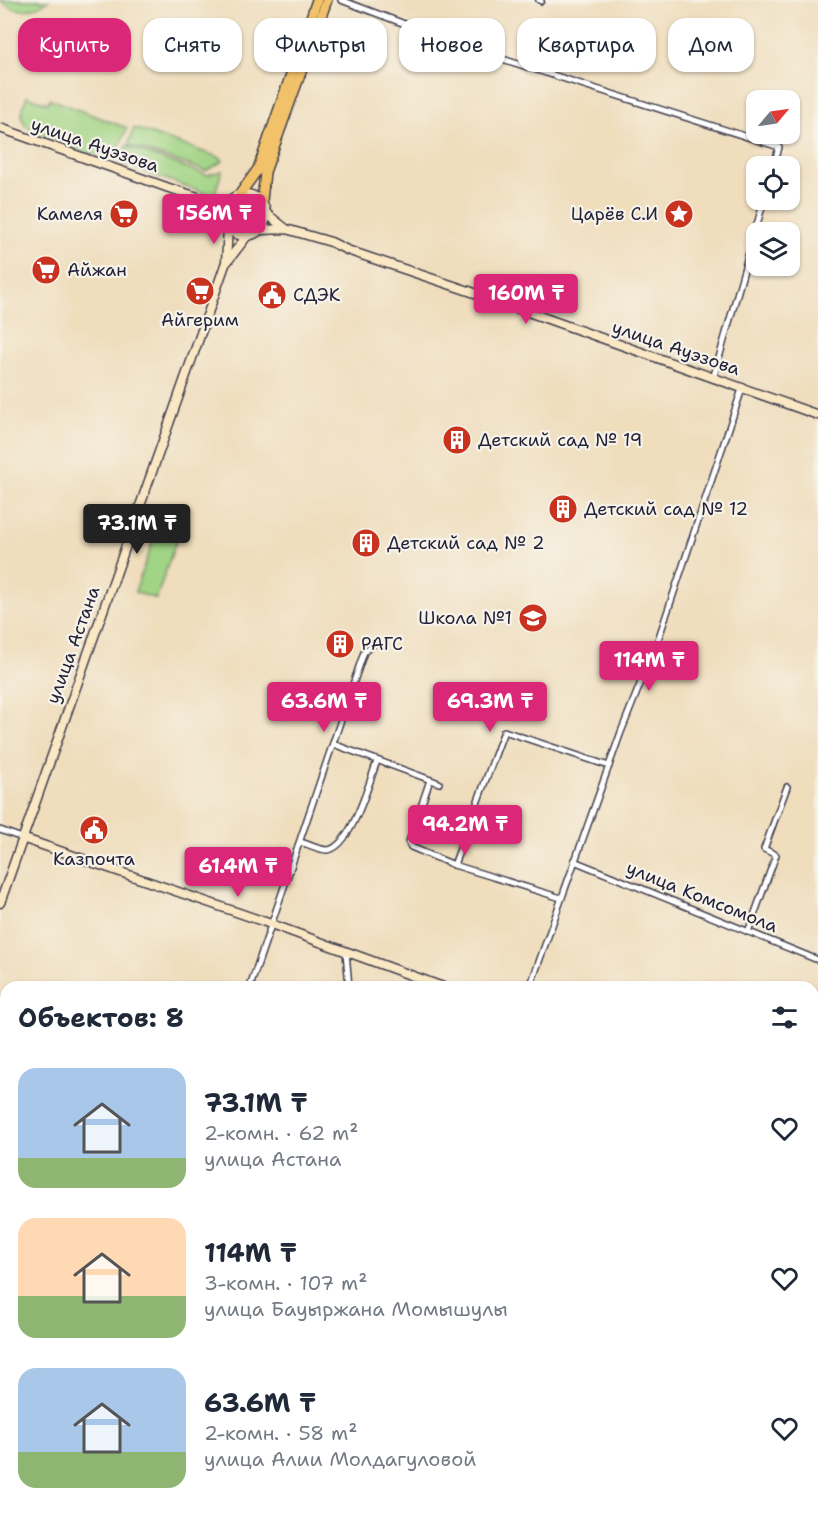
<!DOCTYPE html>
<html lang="ru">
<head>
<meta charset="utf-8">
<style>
  :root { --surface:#fff; --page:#f2f2f3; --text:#1f2937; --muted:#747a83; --accent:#db2777 }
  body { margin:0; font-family:"Shantell Sans",sans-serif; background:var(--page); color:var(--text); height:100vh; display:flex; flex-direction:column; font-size:22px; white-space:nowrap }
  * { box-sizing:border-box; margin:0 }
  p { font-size:20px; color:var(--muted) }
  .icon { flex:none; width:33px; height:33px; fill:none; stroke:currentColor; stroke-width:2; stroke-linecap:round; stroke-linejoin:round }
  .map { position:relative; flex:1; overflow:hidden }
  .side { position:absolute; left:0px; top:981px; width:819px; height:534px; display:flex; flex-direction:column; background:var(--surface); border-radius:18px 18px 0 0; box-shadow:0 2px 4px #0004 }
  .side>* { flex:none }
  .hud { position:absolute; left:18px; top:18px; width:783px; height:54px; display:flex; gap:12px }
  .needle { width:39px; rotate:61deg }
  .tools { position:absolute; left:746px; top:90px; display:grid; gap:12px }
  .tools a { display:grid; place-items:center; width:54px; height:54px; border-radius:12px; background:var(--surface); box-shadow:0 2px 4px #0004; font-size:30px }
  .price { position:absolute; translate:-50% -51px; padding:0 14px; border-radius:6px; background:var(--accent); color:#fff; font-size:20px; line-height:39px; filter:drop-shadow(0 2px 3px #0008) }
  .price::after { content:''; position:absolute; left:50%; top:36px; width:18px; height:14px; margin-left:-9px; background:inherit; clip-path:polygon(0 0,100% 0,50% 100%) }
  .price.active { background:#222; color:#fff }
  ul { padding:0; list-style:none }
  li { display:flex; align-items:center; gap:18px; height:150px; padding:0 18px }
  li span { display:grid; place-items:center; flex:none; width:168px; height:120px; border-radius:18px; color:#555 }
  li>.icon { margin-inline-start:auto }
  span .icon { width:72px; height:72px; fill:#fffc; stroke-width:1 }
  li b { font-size:26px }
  h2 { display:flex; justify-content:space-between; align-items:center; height:72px; padding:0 18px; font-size:26px }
  .pill { padding:0 21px; border-radius:18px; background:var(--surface); box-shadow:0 2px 4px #0004; font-size:21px; line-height:54px }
  .pill.active { background:var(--accent); color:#fff }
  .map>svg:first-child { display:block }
  .green { fill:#a1d484; stroke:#627b60; stroke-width:1.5 }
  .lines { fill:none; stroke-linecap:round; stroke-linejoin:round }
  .street-casing { stroke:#413e4e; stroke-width:8 }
  .secondary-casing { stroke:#413e4e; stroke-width:11 }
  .primary-casing { stroke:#413e4e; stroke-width:12 }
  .street { stroke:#fff; stroke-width:5 }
  .secondary { stroke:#fae7c3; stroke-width:8 }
  .primary { stroke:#f2c26a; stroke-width:9 }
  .labels { text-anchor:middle; stroke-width:4.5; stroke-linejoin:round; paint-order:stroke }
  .street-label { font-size:18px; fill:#22223b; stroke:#f7f3e8 }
  .poi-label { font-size:18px; fill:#22223b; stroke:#f7f3e8; text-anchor:start }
</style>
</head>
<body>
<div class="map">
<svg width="818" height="1515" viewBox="0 0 818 1515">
  <rect width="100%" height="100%" fill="#f7f3e8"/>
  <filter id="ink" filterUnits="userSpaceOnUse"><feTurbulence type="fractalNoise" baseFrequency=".0167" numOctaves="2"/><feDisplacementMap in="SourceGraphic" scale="12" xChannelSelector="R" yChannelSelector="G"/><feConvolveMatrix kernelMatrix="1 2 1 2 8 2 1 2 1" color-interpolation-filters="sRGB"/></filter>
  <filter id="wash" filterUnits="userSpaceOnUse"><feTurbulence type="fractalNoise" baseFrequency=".008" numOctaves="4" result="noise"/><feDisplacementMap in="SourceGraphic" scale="24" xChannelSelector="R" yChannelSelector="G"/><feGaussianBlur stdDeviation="1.35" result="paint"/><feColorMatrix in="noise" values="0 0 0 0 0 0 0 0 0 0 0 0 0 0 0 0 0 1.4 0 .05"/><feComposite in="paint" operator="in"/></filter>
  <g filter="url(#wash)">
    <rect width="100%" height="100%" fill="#efddbc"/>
    <g class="green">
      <path d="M0,0H49C33,12 16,14 0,0Z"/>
      <path d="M27,96L47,103L50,99L127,128L118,149C113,152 106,155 100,155C89,155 29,132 24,123C19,114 24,104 27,96Z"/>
      <path d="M134,128L221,158L223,161L206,171L128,145Z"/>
      <path d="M126,146L207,175L222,171L215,193L210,195L120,163Z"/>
      <path d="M160,520L181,527L156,599L135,592Z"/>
      <path d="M813,1354L818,1364L817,1438L813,1437Z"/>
    </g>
  </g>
  <g filter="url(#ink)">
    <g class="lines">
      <g class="street-casing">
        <g id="street">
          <path d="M341,0L474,50L779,147L774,166"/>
          <path d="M539,0L541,1"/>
          <path d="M713,379L764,200"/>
          <path d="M333,744L439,783"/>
          <path d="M430,780L409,842L411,847L454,865L561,898"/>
          <path d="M0,830L22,838"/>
          <path d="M300,842C308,844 319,850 327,850C351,849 370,780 377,761"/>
          <path d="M574,861L818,960"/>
          <path d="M454,865L504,731L609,766"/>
          <path d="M748,932L776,855L764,849L787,787"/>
          <path d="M346,952L349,987"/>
          <path d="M250,987L364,652L375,643"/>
          <path d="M530,987L621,732L659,637L742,389"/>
          <path d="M0,1012L6,1014"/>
          <path d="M813,1035L818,1022"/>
          <path d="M813,1064L818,1066"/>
          <path d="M0,1163L6,1165"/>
          <path d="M813,1273L818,1274"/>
          <path d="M0,1325L6,1327"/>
          <path d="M0,1492L6,1494"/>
          <path d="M48,1509L65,1515"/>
          <path d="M506,1509L523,1515"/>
          <path d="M780,1509L799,1515"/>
          <path d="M350,1515L352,1509"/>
          <path d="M639,1515L642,1509"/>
        </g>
      </g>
      <g class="secondary-casing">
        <g id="secondary">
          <path d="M0,128L169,188L214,202L229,201"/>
          <circle cx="245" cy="215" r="21"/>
          <path d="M267,214L286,229"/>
          <path d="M261,230L286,229L331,242L347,250L469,291L818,415"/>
          <path d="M227,262L247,236"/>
          <path d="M22,838L271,924L443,987"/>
          <path d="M0,903L226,262L228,228"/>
        </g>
      </g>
      <g class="primary-casing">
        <g id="primary">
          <path d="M240,194L258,169L317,0"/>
          <path d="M262,201L265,172L327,0"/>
        </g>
      </g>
      <use href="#street" class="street"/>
      <use href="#secondary" class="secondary"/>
      <use href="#primary" class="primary"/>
    </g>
  </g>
  <defs>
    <g id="supermarket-disc" transform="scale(1.5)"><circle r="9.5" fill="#c8321e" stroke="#f7f3e8"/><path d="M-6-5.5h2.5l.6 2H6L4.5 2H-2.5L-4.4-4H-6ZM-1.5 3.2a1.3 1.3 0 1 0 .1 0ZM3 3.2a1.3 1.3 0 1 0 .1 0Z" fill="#fff"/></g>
    <g id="sight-disc" transform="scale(1.5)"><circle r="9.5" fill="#c8321e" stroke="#f7f3e8"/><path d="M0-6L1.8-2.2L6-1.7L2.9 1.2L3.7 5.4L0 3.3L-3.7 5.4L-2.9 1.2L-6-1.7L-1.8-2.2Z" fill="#fff"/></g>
    <g id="civic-disc" transform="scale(1.5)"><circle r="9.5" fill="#c8321e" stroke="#f7f3e8"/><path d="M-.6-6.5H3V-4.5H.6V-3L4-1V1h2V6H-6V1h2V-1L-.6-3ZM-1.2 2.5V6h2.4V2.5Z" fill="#fff"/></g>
    <g id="building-disc" transform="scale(1.5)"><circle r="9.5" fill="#c8321e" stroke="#f7f3e8"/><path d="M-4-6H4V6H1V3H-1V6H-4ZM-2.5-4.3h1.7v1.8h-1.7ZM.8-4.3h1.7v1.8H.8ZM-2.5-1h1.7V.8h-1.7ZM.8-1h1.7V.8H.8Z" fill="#fff"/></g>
    <g id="school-disc" transform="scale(1.5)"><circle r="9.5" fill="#c8321e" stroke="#f7f3e8"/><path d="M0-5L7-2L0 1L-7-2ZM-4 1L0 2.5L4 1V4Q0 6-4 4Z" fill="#fff"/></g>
  </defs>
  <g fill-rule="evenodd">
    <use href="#supermarket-disc" x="124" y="214"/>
    <use href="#sight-disc" x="679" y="214"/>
    <use href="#supermarket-disc" x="46" y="270"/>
    <use href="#supermarket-disc" x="200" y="291"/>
    <use href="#civic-disc" x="272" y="295"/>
    <use href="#building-disc" x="457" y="440"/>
    <use href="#building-disc" x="563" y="509"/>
    <use href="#building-disc" x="366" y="543"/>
    <use href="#school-disc" x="533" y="618"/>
    <use href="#building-disc" x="340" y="644"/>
    <use href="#civic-disc" x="94" y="830"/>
  </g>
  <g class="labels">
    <g class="street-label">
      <text transform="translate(95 145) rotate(19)" y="6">улица Ауэзова</text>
      <text transform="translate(676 348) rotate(19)" y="6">улица Ауэзова</text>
      <text transform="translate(73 645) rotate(-70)" y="6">улица Астана</text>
      <text transform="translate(702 897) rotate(22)" y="6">улица Комсомола</text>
    </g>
    <g class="poi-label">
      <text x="103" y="220" text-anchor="end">Камеля</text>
      <text x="658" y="220" text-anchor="end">Царёв С.И</text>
      <text x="67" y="276">Айжан</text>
      <text x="293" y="301">СДЭК</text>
      <text x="200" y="326" text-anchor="middle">Айгерим</text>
      <text x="478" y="446">Детский сад № 19</text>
      <text x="584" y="515">Детский сад № 12</text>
      <text x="387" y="549">Детский сад № 2</text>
      <text x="512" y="624" text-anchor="end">Школа №1</text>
      <text x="361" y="650">РАГС</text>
      <text x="94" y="865" text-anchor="middle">Казпочта</text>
    </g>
  </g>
</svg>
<div class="tools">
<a><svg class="needle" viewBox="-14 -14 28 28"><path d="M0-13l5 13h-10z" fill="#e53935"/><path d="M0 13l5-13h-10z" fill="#747a83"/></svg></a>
<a><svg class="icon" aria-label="locate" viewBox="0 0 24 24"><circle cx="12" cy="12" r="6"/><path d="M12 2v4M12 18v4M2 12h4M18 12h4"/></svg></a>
<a><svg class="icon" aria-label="layers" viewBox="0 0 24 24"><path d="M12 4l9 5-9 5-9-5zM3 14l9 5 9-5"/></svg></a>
</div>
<b class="price" style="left:214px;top:245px">156M ₸</b>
<b class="price" style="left:526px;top:325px">160M ₸</b>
<b class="price active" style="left:137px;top:555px">73.1M ₸</b>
<b class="price" style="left:649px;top:692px">114M ₸</b>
<b class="price" style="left:324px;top:733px">63.6M ₸</b>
<b class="price" style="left:490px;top:733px">69.3M ₸</b>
<b class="price" style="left:465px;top:856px">94.2M ₸</b>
<b class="price" style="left:238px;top:898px">61.4M ₸</b>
<div class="hud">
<a class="pill active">Купить</a>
<a class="pill">Снять</a>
<a class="pill">Фильтры</a>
<a class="pill">Новое</a>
<a class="pill">Квартира</a>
<a class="pill">Дом</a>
</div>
<section class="side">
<h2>Объектов: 8<svg class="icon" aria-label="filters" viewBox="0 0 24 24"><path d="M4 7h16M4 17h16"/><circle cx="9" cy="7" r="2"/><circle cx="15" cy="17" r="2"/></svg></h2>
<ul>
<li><span style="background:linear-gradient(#a9c7e8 75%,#8fb573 0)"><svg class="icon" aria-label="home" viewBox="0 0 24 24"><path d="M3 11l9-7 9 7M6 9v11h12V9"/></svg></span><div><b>73.1M ₸</b><p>2-комн. · 62 m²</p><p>улица Астана</p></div><svg class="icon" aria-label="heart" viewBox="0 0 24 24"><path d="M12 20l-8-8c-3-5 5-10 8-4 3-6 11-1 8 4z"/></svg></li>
<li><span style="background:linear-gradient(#ffd9b3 65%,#8fb573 0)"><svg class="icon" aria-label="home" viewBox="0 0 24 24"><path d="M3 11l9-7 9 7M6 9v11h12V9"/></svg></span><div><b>114M ₸</b><p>3-комн. · 107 m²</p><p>улица Бауыржана Момышулы</p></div><svg class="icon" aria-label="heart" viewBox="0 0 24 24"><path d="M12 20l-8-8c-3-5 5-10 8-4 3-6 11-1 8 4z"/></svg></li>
<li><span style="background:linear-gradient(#a9c7e8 70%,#8fb573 0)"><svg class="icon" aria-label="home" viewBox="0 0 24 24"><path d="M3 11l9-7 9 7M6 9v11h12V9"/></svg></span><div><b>63.6M ₸</b><p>2-комн. · 58 m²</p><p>улица Алии Молдагуловой</p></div><svg class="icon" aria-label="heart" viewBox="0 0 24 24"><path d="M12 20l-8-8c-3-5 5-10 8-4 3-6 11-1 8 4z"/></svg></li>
</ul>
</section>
</div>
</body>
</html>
